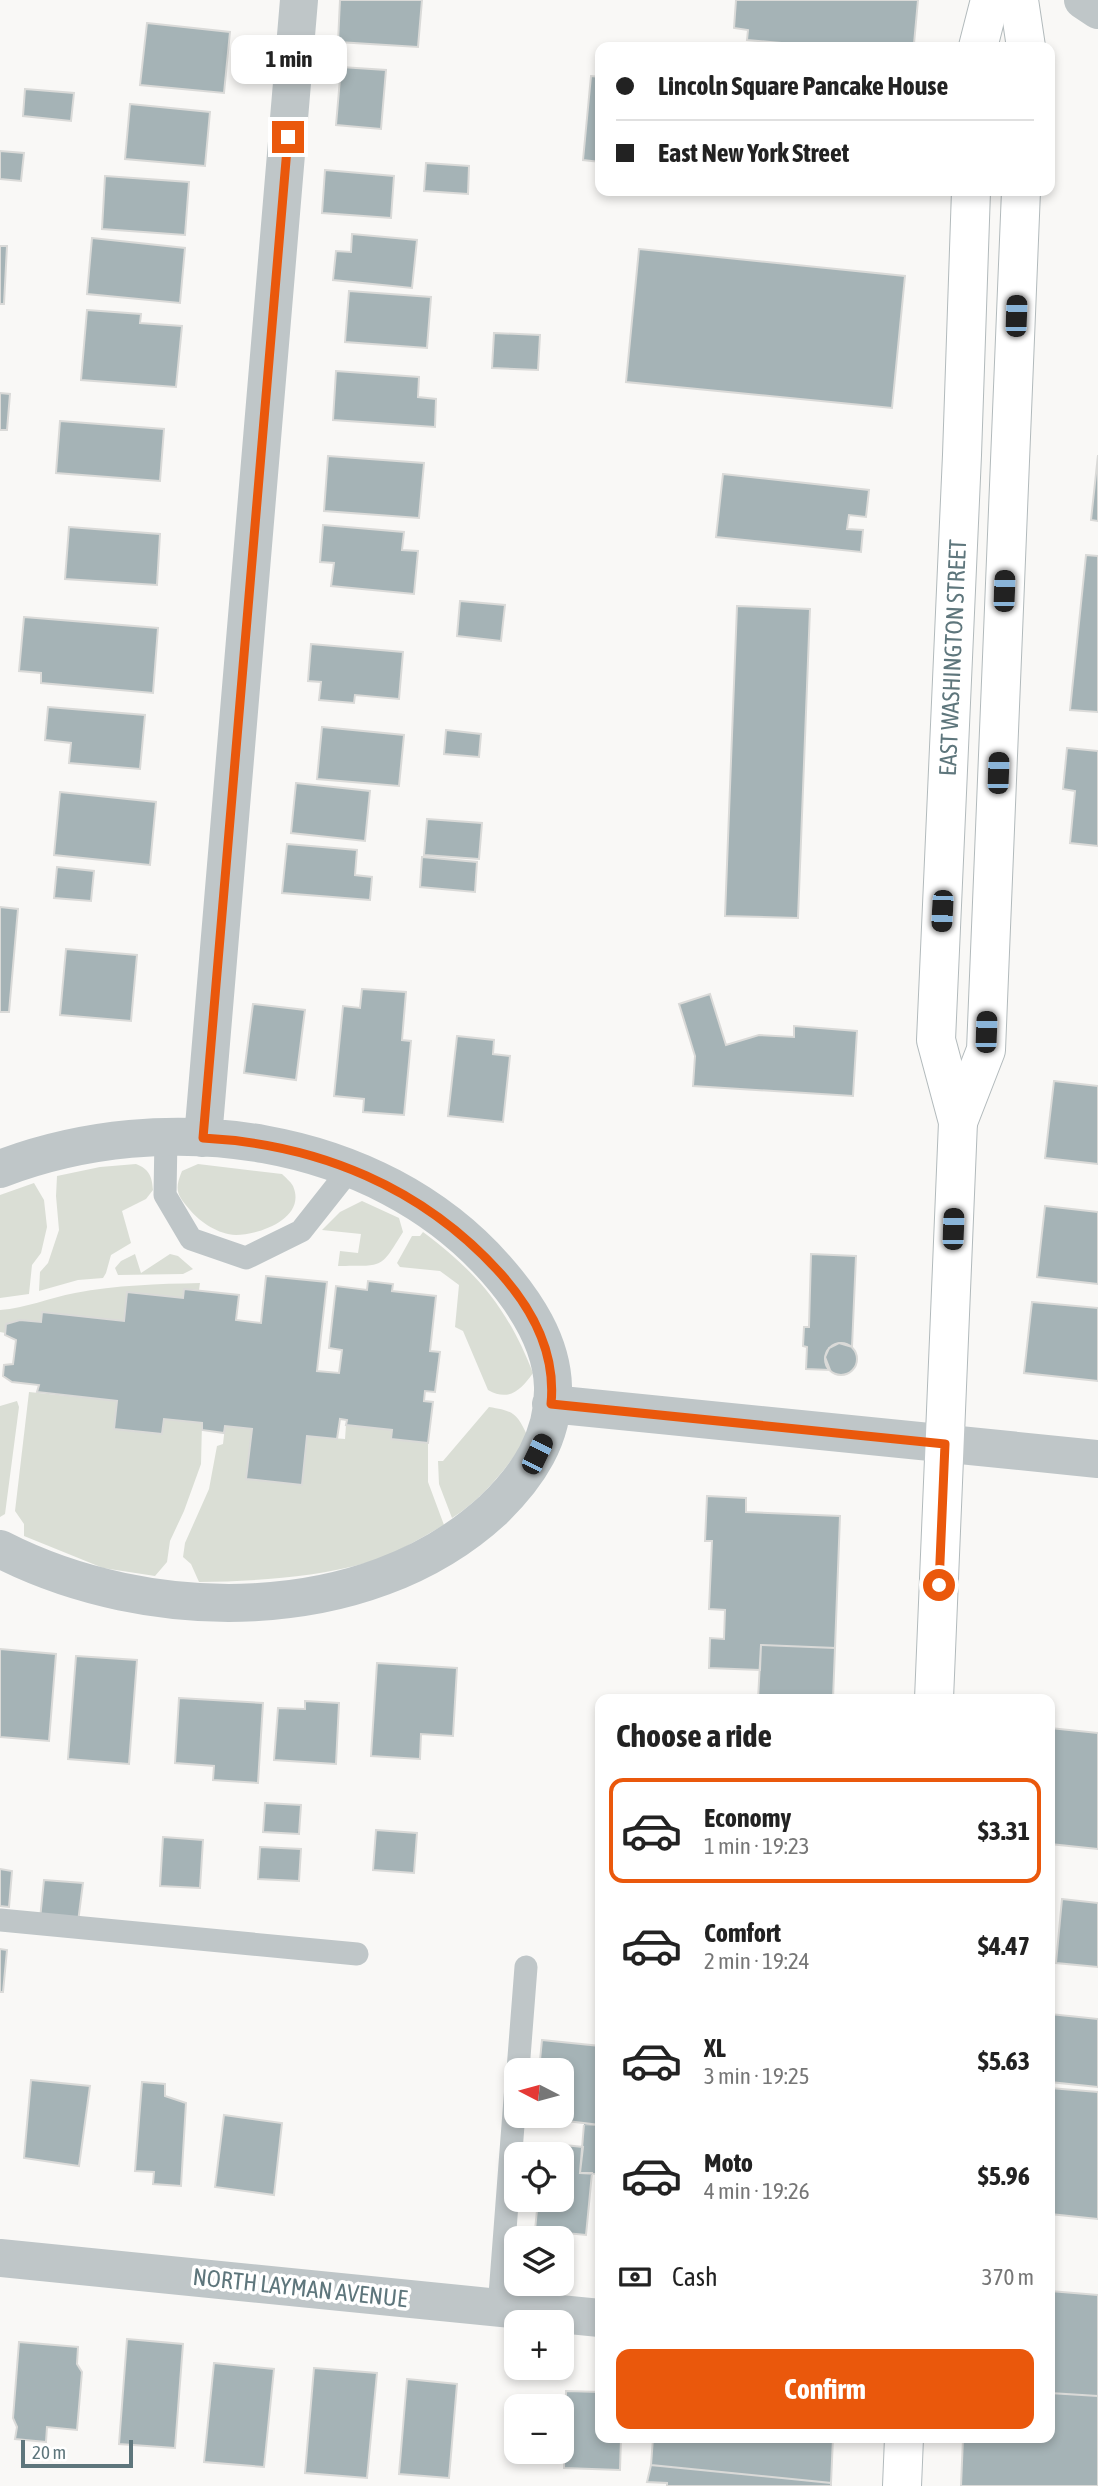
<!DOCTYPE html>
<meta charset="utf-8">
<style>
:root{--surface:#fff;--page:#f2f2f2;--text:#222;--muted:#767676;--line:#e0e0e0;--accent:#ea580c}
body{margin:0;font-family:"Asap Condensed",sans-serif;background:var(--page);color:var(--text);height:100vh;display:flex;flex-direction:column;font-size:26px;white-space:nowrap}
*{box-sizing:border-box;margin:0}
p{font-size:23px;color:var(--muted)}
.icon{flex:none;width:38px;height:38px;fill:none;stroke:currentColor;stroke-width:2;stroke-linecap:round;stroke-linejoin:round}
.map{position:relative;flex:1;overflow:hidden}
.side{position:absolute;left:595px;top:1694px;width:460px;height:749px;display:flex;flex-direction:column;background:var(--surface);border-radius:14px;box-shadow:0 4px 10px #0003}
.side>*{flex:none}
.hud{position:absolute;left:595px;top:42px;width:460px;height:154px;border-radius:14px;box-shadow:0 4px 10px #0003;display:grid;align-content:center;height:154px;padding:0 21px;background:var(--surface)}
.needle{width:46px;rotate:276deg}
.controls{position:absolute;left:504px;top:2058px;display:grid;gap:14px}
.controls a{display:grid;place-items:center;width:70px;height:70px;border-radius:14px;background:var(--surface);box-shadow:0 4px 10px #0003;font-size:35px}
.scale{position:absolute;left:21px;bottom:18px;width:112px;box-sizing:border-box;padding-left:7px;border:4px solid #5e767c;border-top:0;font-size:19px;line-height:24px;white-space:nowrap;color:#5e767c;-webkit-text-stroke:5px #fff;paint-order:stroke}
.end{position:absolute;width:32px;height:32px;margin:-16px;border:9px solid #ea580c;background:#fff;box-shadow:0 0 0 4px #fff}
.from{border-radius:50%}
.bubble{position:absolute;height:49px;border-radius:14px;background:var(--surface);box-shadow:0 4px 10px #0003;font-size:23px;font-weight:700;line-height:49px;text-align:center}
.car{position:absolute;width:21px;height:42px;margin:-21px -10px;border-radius:9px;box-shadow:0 0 5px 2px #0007;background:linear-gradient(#222 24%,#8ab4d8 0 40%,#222 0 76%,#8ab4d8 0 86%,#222 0)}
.hud b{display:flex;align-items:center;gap:24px;height:66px;font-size:26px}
.hud b+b{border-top:2px solid var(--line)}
.hud i{width:18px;height:18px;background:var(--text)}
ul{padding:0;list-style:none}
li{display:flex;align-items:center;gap:21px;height:105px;margin:0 14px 10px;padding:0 7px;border:4px solid transparent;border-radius:14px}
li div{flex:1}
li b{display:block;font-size:26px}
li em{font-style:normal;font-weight:700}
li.on{border-color:var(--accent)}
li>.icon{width:63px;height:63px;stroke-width:1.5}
h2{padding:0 21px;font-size:32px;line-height:84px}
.pay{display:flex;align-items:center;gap:18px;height:77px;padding:0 21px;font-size:26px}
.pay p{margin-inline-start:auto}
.primary-button{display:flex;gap:14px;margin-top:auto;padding:14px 21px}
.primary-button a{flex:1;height:80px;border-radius:14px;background:var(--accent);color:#fff;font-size:28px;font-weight:700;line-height:80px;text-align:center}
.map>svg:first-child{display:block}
.green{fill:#daded5}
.building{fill:#a5b3b6;stroke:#dadad8;stroke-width:2}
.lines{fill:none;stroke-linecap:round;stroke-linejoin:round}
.primary-casing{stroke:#b2babc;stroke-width:40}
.service{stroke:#bfc6c8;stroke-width:23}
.minor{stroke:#bfc6c8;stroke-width:38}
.primary{stroke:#fff;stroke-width:38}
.route{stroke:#ea580c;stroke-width:9}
.labels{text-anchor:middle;stroke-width:7;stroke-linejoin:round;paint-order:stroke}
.street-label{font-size:24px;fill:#5e767c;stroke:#fff}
</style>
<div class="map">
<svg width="1098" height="2486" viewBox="0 0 1098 2486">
<rect width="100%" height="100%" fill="#f9f8f6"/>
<path class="green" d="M 136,1164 C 149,1169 152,1176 153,1190 L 146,1199 L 122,1211 L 131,1243 L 111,1255 L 106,1273 L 103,1278 L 78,1280 L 39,1291 L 40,1272 L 48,1263 L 59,1230 L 56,1196 L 57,1176 L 100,1167 Z
M 198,1164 L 282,1174 C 285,1177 291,1182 293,1186 C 307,1218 259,1235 236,1235 C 218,1234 201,1223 190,1210 C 177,1195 174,1190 182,1171 Z
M 34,1183 L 44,1200 L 47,1227 L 41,1253 L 32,1265 L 29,1294 L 0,1298 L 0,1195 Z
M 362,1201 L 399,1218 L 403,1232 C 379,1271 383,1265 338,1266 L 340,1251 L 358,1253 L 361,1234 L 322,1230 L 340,1212 Z
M 423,1232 C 478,1273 508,1309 533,1373 C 521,1390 509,1402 488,1390 L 463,1331 L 455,1327 L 459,1285 L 440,1271 L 400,1267 L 397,1263 L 412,1236 L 420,1236 Z
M 135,1254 L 141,1273 L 170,1254 L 178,1256 L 193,1269 L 183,1274 L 118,1275 L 115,1268 L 121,1261 Z
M 200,1283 L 199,1290 L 184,1289 L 183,1298 L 127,1292 L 124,1321 L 42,1312 L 41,1322 L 20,1320 L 7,1324 L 5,1333 L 0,1332 L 0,1310 C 26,1308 49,1298 75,1293 C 116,1285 158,1284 200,1283 Z
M 29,1392 L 117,1401 L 115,1429 L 162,1434 L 164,1419 L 202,1423 L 201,1464 L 184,1511 L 170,1541 L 167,1562 L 155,1576 L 103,1568 L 24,1536 L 24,1524 L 15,1511 Z
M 17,1401 L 19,1407 L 5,1514 L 0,1517 L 0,1406 Z
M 489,1407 C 515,1411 517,1414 528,1437 C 505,1469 486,1496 452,1518 L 439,1484 L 438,1461 L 443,1461 Z
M 346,1425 L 392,1430 L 391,1439 L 428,1443 L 428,1482 L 444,1525 C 419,1539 394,1555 366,1563 C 312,1578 254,1581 199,1582 L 191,1564 L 183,1557 L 185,1543 L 209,1489 L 217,1446 L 223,1444 L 225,1426 L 252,1429 L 246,1479 L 301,1485 L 307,1436 L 345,1439 Z"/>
<path class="building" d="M 340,0 L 422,0 L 418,47 L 338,42 Z
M 736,0 L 918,0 L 914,44 L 895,43 L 895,47 L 826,47 L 747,40 L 748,30 L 734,28 Z
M 147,23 L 230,32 L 224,93 L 140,85 Z
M 341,67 L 386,70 L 381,129 L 336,125 Z
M 591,76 L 600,77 L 600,162 L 583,160 Z
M 25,89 L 74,93 L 71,121 L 23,116 Z
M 130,104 L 210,112 L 205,166 L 125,159 Z
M 0,151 L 24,153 L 21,181 L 0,179 Z
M 426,163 L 469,166 L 468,194 L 424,191 Z
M 325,170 L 394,176 L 391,218 L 322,213 Z
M 105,176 L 189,182 L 185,235 L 102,229 Z
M 352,234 L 417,240 L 412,288 L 333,280 L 336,251 L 351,252 Z
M 92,238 L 185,248 L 180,303 L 87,294 Z
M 0,246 L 7,246 L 4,304 L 0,304 Z
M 639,249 L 905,276 L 892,408 L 626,382 Z
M 349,291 L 431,297 L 427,348 L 345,342 Z
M 87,310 L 141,314 L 140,323 L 182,326 L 176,387 L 81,380 Z
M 494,333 L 540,335 L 538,370 L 492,368 Z
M 336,371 L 419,377 L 418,397 L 436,399 L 435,427 L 333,420 Z
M 0,393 L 10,394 L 7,430 L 0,430 Z
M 60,421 L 164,429 L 160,481 L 56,473 Z
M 1098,455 L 1098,521 L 1091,520 Z
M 328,456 L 424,463 L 419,518 L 324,511 Z
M 723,474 L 869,490 L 866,517 L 849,515 L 847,529 L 863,530 L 861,552 L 716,537 Z
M 323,525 L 404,532 L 402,550 L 418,551 L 414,594 L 331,586 L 334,563 L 320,562 Z
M 69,527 L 160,534 L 157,585 L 65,579 Z
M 1086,555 L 1098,556 L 1098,712 L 1070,710 Z
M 460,601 L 505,605 L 501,641 L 457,636 Z
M 737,606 L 810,609 L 798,918 L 725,916 Z
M 24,617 L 158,628 L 153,693 L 41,683 L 41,673 L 19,671 Z
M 311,644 L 403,652 L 399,699 L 355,695 L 354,703 L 319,700 L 321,682 L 308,681 Z
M 48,707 L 145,715 L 140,769 L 69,763 L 71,743 L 45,740 Z
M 322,727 L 404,735 L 399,786 L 317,779 Z
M 446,730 L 481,734 L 479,757 L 444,754 Z
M 1067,748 L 1098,751 L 1098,846 L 1070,843 L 1075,791 L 1063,789 Z
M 296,783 L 370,791 L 365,841 L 291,833 Z
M 60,792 L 156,802 L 150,865 L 54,855 Z
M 427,819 L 482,823 L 479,859 L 424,855 Z
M 287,844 L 357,850 L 355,875 L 372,877 L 370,900 L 282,893 Z
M 422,857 L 477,862 L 475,892 L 420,887 Z
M 57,867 L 94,871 L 91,901 L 54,898 Z
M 0,907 L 18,909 L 9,1012 L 0,1012 Z
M 66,949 L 137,955 L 131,1021 L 60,1015 Z
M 362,989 L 406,992 L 402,1040 L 411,1041 L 404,1115 L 363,1112 L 364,1099 L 334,1096 L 343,1006 L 360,1008 Z
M 710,994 L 726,1045 L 759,1035 L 794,1037 L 794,1026 L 857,1031 L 853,1096 L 693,1086 L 695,1056 L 679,1004 Z
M 253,1004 L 305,1010 L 296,1080 L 244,1073 Z
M 457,1036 L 494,1040 L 493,1054 L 510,1056 L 503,1122 L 448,1116 Z
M 1054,1081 L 1098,1086 L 1098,1164 L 1045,1158 Z
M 1045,1206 L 1098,1212 L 1098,1284 L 1037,1277 Z
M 811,1254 L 856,1256 L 852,1347 L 839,1343 L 829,1348 L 825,1357 L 830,1370 L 806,1369 L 807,1347 L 803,1346 L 804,1327 L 809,1327 Z
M 266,1276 L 327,1282 L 317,1371 L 339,1373 L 342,1350 L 329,1348 L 336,1286 L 367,1290 L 368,1281 L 393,1284 L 392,1291 L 436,1296 L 430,1351 L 440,1352 L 435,1392 L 425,1391 L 424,1401 L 433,1402 L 428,1443 L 391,1439 L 392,1430 L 346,1425 L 347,1420 L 340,1419 L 337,1439 L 307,1436 L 302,1485 L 246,1479 L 252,1429 L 225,1426 L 224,1433 L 202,1430 L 202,1423 L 164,1419 L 162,1434 L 114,1429 L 117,1401 L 37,1392 L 39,1385 L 12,1382 L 3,1376 L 4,1365 L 13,1364 L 16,1340 L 5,1335 L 6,1324 L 20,1320 L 41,1322 L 42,1312 L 124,1321 L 127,1292 L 183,1298 L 184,1289 L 239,1295 L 236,1320 L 261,1323 Z
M 1032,1302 L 1098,1308 L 1098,1381 L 1024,1373 Z
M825 1359a16 16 0 1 1 32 0a16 16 0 1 1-32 0Z
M 707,1496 L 746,1498 L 746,1512 L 840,1516 L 835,1648 L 761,1645 L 760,1670 L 709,1668 L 710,1638 L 724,1639 L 725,1610 L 709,1609 L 712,1541 L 705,1541 Z
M 761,1645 L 835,1648 L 833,1699 L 758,1699 Z
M 0,1649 L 56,1654 L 49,1741 L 0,1737 Z
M 76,1656 L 137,1660 L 129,1764 L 68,1759 Z
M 377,1663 L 457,1668 L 453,1736 L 421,1734 L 420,1759 L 371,1756 Z
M 179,1698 L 263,1703 L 258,1783 L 213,1780 L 214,1766 L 175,1763 Z
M 305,1701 L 339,1703 L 336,1764 L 274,1760 L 278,1708 L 305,1709 Z
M 1050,1728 L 1098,1733 L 1098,1849 L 1050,1844 Z
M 265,1803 L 301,1805 L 299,1834 L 263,1832 Z
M 376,1830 L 417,1833 L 414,1873 L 373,1870 Z
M 163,1837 L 203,1840 L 200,1888 L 160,1886 Z
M 260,1847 L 301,1849 L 299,1881 L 258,1879 Z
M 0,1869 L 12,1871 L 9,1907 L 0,1906 Z
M 44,1880 L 83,1883 L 78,1922 L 40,1919 Z
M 1062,1899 L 1098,1903 L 1098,1967 L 1056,1963 Z
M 0,1949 L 7,1950 L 3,1992 L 0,1992 Z
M 1050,2014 L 1098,2019 L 1098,2087 L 1050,2082 Z
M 542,2040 L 600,2046 L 600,2125 L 534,2117 L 562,2116 L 562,2070 L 539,2070 Z
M 31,2080 L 90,2086 L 79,2166 L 24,2158 Z
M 142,2082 L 165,2084 L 165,2096 L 186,2103 L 181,2186 L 153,2184 L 154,2172 L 135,2171 Z
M 1050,2088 L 1098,2092 L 1098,2219 L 1050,2214 Z
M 224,2115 L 282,2123 L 274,2195 L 215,2187 Z
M 584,2124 L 600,2125 L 600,2174 L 580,2173 Z
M 544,2143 L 583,2147 L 580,2173 L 592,2173 L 586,2235 L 535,2230 L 538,2200 L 562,2200 L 562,2154 L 543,2154 Z
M 1050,2291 L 1098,2295 L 1098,2396 L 1050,2393 Z
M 127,2339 L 183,2344 L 175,2448 L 119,2444 Z
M 19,2342 L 78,2347 L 77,2364 L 82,2372 L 77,2430 L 47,2427 L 46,2442 L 15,2439 L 17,2427 L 13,2418 Z
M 214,2363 L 274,2369 L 264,2467 L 204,2462 Z
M 314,2368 L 377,2373 L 367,2478 L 305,2473 Z
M 407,2379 L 457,2384 L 449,2478 L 399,2474 Z
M 566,2391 L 600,2392 L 600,2438 L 621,2438 L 620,2470 L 564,2468 Z
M 1050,2393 L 1098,2396 L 1098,2486 L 961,2486 L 963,2438 L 1050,2438 Z
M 653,2438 L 833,2438 L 831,2483 L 651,2465 Z
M 651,2465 L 831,2483 L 831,2486 L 667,2486 L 667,2483 L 647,2482 Z"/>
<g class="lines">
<defs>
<g id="primary">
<path d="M 1019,0 L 1026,47"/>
<path d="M 978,47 L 990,0"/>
<path d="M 958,1122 L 986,1050 L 1021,191"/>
<path id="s1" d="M 934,1699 L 958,1122 L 936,1040 L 962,455 L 971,191"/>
<path d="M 902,2486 L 904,2438"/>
</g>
</defs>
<use href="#primary" class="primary-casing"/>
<path class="service" d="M 166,1137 L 165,1195 L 191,1239 L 246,1258 L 301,1231 L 350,1169
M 0,1920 L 357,1954
M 518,2070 L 526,1967
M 499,2308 L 516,2086"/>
<path class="minor" d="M 1083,0 L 1098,10
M 203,1138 L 299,0
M 0,1169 C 165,1106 376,1133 496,1269 C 525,1302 552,1342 553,1387 C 554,1438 528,1476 493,1510 C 365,1628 148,1625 0,1549
M 551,1404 L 1098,1459
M 0,2258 L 600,2318"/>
<use href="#primary" class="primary"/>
</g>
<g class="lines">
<path class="route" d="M 288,137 L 203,1138 C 318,1144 423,1187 501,1274 C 533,1310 556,1354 551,1404 L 945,1444 L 939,1585"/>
</g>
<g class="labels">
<g class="street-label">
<text dy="8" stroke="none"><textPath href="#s1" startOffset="1045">EAST WASHINGTON STREET</textPath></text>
<text transform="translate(300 2288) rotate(6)" y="8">NORTH LAYMAN AVENUE</text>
</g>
</g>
</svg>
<div class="controls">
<a><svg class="needle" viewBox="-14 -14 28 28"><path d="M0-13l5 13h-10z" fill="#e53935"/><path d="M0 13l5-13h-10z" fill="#767676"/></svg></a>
<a><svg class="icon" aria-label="locate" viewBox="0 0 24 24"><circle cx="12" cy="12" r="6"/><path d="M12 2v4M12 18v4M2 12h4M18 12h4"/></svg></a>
<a><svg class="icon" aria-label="layers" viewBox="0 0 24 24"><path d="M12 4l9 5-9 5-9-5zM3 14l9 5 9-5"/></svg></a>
<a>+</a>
<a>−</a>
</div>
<div class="scale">20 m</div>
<i class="end from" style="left:939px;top:1585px"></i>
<i class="end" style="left:288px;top:137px"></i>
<div class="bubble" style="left:231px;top:35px;width:116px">1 min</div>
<i class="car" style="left:1016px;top:316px;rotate:2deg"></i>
<i class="car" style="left:1004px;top:591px;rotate:2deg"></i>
<i class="car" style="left:998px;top:773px;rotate:2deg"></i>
<i class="car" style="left:942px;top:911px;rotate:183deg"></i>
<i class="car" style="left:986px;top:1032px;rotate:2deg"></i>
<i class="car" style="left:953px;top:1229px;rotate:2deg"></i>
<i class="car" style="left:537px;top:1454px;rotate:26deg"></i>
<div class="hud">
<b><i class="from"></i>Lincoln Square Pancake House</b>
<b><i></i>East New York Street</b>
</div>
<section class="side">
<h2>Choose a ride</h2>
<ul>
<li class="on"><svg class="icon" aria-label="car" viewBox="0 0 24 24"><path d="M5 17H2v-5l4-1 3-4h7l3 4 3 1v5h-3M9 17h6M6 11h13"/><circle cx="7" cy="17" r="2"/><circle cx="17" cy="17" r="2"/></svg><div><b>Economy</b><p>1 min · 19:23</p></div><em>$3.31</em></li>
<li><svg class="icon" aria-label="car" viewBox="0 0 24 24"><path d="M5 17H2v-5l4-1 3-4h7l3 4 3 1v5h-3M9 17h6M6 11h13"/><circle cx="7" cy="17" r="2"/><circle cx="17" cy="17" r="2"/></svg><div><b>Comfort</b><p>2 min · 19:24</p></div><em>$4.47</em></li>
<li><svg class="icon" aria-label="car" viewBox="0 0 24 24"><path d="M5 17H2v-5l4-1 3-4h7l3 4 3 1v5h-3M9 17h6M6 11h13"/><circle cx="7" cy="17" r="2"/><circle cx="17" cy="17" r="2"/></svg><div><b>XL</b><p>3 min · 19:25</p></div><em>$5.63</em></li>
<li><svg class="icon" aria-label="car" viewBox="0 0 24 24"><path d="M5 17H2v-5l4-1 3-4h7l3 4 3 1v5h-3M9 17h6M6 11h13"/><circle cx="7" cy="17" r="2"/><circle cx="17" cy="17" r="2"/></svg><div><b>Moto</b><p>4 min · 19:26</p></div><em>$5.96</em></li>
</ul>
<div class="pay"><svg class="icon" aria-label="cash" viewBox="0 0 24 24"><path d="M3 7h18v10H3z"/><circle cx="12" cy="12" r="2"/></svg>Cash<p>370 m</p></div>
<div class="primary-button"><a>Confirm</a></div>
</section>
</div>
